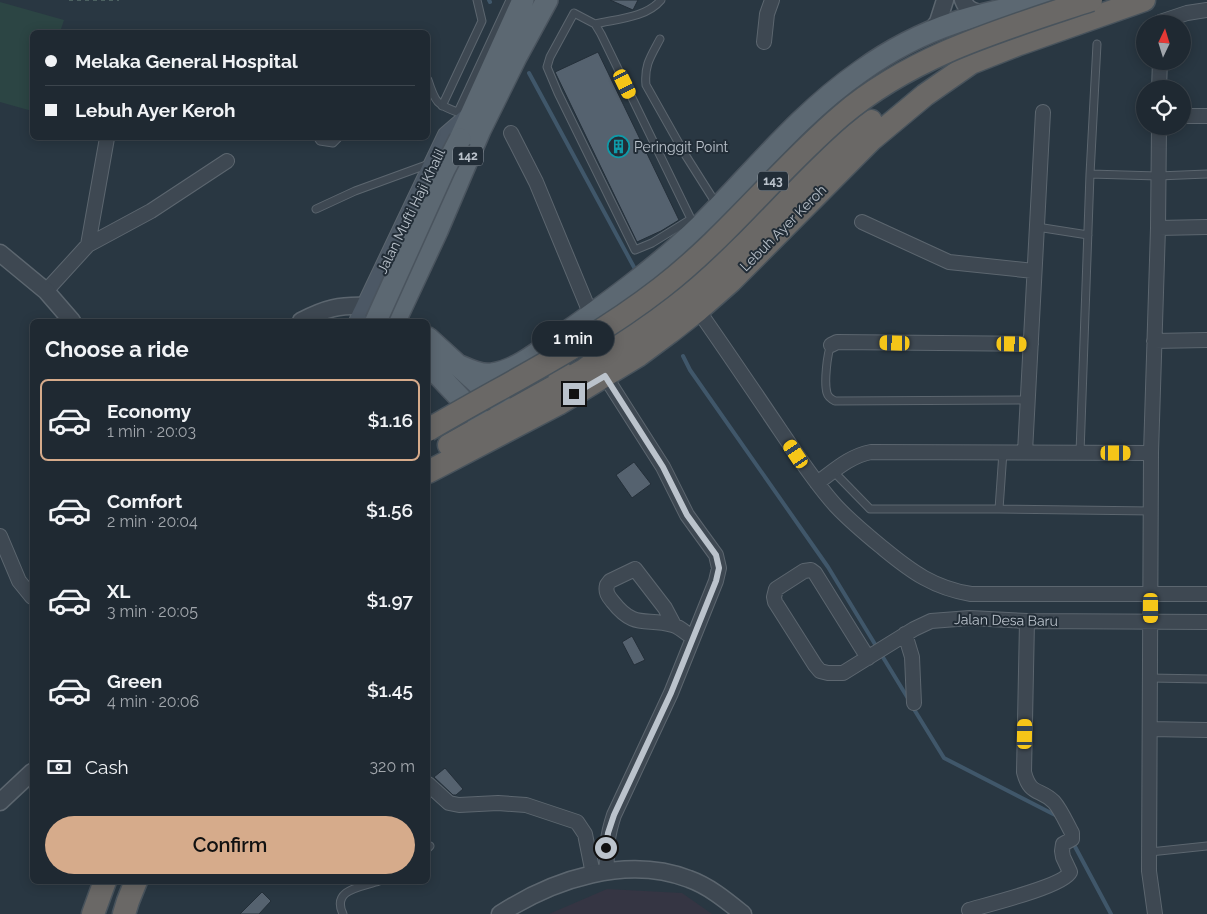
<!DOCTYPE html>
<meta charset="utf-8">
<style>
:root{--surface:#1f2932;--page:#2c353e;--text:#f1f3f6;--muted:#a1a6ac;--line:#3c454d;--accent:#d6ab8b}
body{margin:0;font-family:Raleway,sans-serif;background:var(--page);color:var(--text);height:100vh;display:flex;flex-direction:column;font-size:19px;white-space:nowrap}
*{box-sizing:border-box;margin:0}
p{font-size:16px;color:var(--muted)}
.icon{flex:none;width:28px;height:28px;fill:none;stroke:currentColor;stroke-width:2;stroke-linecap:round;stroke-linejoin:round}
.map{position:relative;flex:1;overflow:hidden}
.sheet{position:absolute;left:30px;top:319px;width:400px;height:565px;display:flex;flex-direction:column;background:var(--surface);border-radius:8px;box-shadow:0 2px 12px #0003,0 0 0 1px var(--line)}
.sheet>*{flex:none}
.top-card{position:absolute;left:30px;top:30px;width:400px;height:110px;border-radius:8px;box-shadow:0 2px 12px #0003,0 0 0 1px var(--line);display:grid;align-content:center;height:110px;padding:0 15px;background:var(--surface)}
.needle{width:32px;rotate:4deg}
.controls{position:absolute;left:1136px;top:15px;display:grid;gap:10px}
.controls a{display:grid;place-items:center;width:55px;height:55px;border-radius:50%;background:var(--surface);box-shadow:0 2px 12px #0003,0 0 0 1px var(--line);font-size:25px}
.end{position:absolute;width:22px;height:22px;margin:-11px;border:6px solid #bbc3cc;background:#111;box-shadow:0 0 0 2px #111}
.from{border-radius:50%}
.bubble{position:absolute;height:35px;border-radius:18px;background:var(--surface);box-shadow:0 2px 12px #0003,0 0 0 1px var(--line);font-size:16px;font-weight:600;line-height:35px;text-align:center}
.car{position:absolute;width:15px;height:30px;margin:-15px -8px;border-radius:6px;box-shadow:0 0 4px 1px #0007;background:linear-gradient(#f5c518 24%,#345 0 40%,#f5c518 0 76%,#345 0 86%,#f5c518 0)}
.top-card b{display:flex;align-items:center;gap:18px;height:48px;font-size:19px}
.top-card b+b{border-top:1px solid var(--line)}
.top-card i{width:12px;height:12px;background:var(--text)}
ul{padding:0;list-style:none}
li{display:flex;align-items:center;gap:15px;height:82px;margin:0 10px 8px;padding:0 5px;border:2px solid transparent;border-radius:8px}
li div{flex:1}
li b{display:block;font-size:19px}
li em{font-style:normal;font-weight:600}
li.current{border-color:var(--accent)}
li>.icon{width:45px;height:45px;stroke-width:1.5}
h2{padding:0 15px;font-size:22px;line-height:60px}
.pay{display:flex;align-items:center;gap:12px;height:55px;padding:0 15px;font-size:19px}
.pay p{margin-inline-start:auto}
.button{display:flex;gap:10px;margin-top:auto;padding:10px 15px}
.button a{flex:1;height:58px;border-radius:30px;background:var(--accent);color:#111;font-size:20px;font-weight:600;line-height:58px;text-align:center}
.map>svg:first-child{display:block}
.medical{fill:#353543}
.green{fill:#2c4544}
.lines{fill:none;stroke-linecap:round;stroke-linejoin:round}
.stream{stroke:#40576a;stroke-width:4}
.building{fill:#55626f;stroke:#242f39}
.service-casing{stroke:#5c666f;stroke-width:9}
.minor-casing{stroke:#5c666f;stroke-width:16}
.tertiary-casing{stroke:#5c666f;stroke-width:19}
.secondary-casing{stroke:#5c666f;stroke-width:21}
.primary-casing{stroke:#4a545e;stroke-width:24}
.trunk-casing{stroke:#48535c;stroke-width:25}
.path{stroke:#4c6161;stroke-width:2;stroke-dasharray:4 4;stroke-linecap:butt}
.service{stroke:#3e4852;stroke-width:7}
.minor{stroke:#3e4852;stroke-width:14}
.tertiary{stroke:#3e4852;stroke-width:16}
.secondary{stroke:#4c5865;stroke-width:19}
.primary{stroke:#5c6872;stroke-width:21}
.trunk{stroke:#6a6866;stroke-width:22}
.primary-bridge-casing{stroke:#4a545e;stroke-width:24;stroke-linecap:butt}
.trunk-bridge-casing{stroke:#48535c;stroke-width:25;stroke-linecap:butt}
.primary-bridge{stroke:#5c6872;stroke-width:21}
.trunk-bridge{stroke:#6a6866;stroke-width:22}
.route{stroke:#bbc3cc;stroke-width:6}
.labels{text-anchor:middle;stroke-width:4;stroke-linejoin:round;paint-order:stroke}
.shield{fill:#222d37;stroke:#8d969f;stroke-width:1}
.shield-label{font-size:12px;font-weight:bold;fill:#bbc3cc}
.poi-label{font-size:14px;fill:#bbc3cc;stroke:#222d37;text-anchor:start}
.street-label{font-size:14px;fill:#bbc3cc;stroke:#222d37}
</style>
<div class="map">
<svg width="1207" height="914" viewBox="0 0 1207 914">
<rect width="100%" height="100%" fill="#293742"/>
<path class="medical" d="M 607,889 L 682,893 L 712,914 L 549,914 Z"/>
<path class="green" d="M 0,2 L 64,20 L 60,32 L 32,32 L 32,111 L 0,102 Z"/>
<g class="lines">
<path class="stream" d="M 489,0 L 490,2
M 529,73 L 635,269
M 683,356 L 690,370 L 828,567 L 909,700
M 912,706 L 944,758 L 1057,816
M 1072,841 L 1111,914"/>
</g>
<path class="building" d="M 610,0 L 638,0 L 633,10 Z
M 598,52 L 679,220 L 661,231 L 637,242 L 555,72 Z
M 634,462 L 651,484 L 632,498 L 616,475 Z
M 632,636 L 645,660 L 634,665 L 622,642 Z
M 445,768 L 463,789 L 456,795 L 453,795 L 434,777 Z
M 262,892 L 271,901 L 259,914 L 240,914 Z"/>
<g class="lines">
<defs>
<path id="service" d="M 595,24 C 616,19 646,18 661,0
M 660,39 C 651,56 644,65 646,85 L 686,156 L 717,205
M 1097,44 L 1090,174 L 1158,176 L 1207,174
M 428,80 C 436,105 437,104 462,114
M 442,106 L 482,21 L 477,0
M 458,112 L 510,0
M 318,138 L 320,141 L 333,143 L 338,138
M 316,209 L 355,191 L 429,164
M 691,219 L 652,243 L 635,250 L 558,93 L 547,67 L 550,57 L 574,13 L 595,24 L 601,34 L 691,219 L 697,226
M 1037,227 L 1088,235
M 831,345 C 827,354 824,383 827,393 C 828,397 831,399 835,401 L 1028,400
M 1080,453 L 1090,174
M 833,471 L 870,509 L 999,509 L 1152,511
M 999,509 L 1003,452
M 1150,678 L 1207,679
M 428,848 L 430,846
M 1150,852 L 1207,846
M 343,914 C 331,889 362,887 379,881"/>
<path id="minor" d="M 1160,24 L 1160,22 L 1187,13 L 1207,10
M 764,42 L 767,14 L 772,0
M 1159,89 L 1160,61
M 1182,116 L 1207,116
M 511,133 L 536,182 L 591,315
M 862,222 L 949,262 L 1034,271
M 1158,228 L 1207,227
M 88,245 L 107,138
M 46,291 L 88,245 L 151,211 L 227,161
M 698,310 C 726,350 753,390 780,430 C 797,455 815,483 836,506 C 851,522 867,535 884,549 C 912,572 934,588 971,594 L 1207,594
M 1154,341 L 1207,340
M 831,345 L 837,342 L 1031,344
M 605,376 L 663,467 L 687,515 L 716,555 L 719,568 L 716,581 L 671,693 L 614,815 C 607,836 606,850 607,872
M 1025,452 L 1043,112
M 817,483 C 835,470 850,456 871,452 L 1151,453
M 0,536 L 19,581 L 32,597
M 674,625 L 665,608 L 635,569 L 610,581 L 607,585 C 605,593 609,597 613,602 C 635,630 646,617 673,625 C 680,627 687,634 693,638
M 905,634 L 912,657 L 914,703
M 868,658 L 815,573 L 811,570 L 804,571 L 776,589 L 774,597 L 775,602 L 815,665 L 820,671 L 828,673 L 843,673 L 914,629 L 931,621 L 970,618 L 1027,621 L 1207,622
M 1150,729 L 1207,730
M 428,784 L 449,803 L 459,805 L 498,803 L 526,805 L 577,822 L 585,834 L 593,874
M 969,910 C 986,905 1064,886 1070,872 L 1063,857 L 1062,851 L 1063,844 L 1072,839 L 1072,833 C 1067,824 1061,810 1054,802 C 1040,788 1030,796 1024,772 L 1027,621
M 1155,914 L 1149,871 L 1151,453 L 1158,228 L 1159,126"/>
<path id="tertiary" d="M 963,0 C 967,11 976,13 987,13
M 929,33 L 938,22 L 945,0
M 0,253 L 46,291 L 72,321
M 301,321 C 326,308 339,305 367,306
M 0,802 L 32,772
M 500,914 C 554,879 627,855 689,879 C 709,886 727,901 743,914"/>
<path id="secondary" d="M 359,321 L 447,136 L 469,117"/>
<path id="primary" d="M 460,139 L 523,0
M 395,321 L 437,231 L 480,130 L 516,57 L 547,0
M 428,338 L 508,411
M 428,364 L 479,418
M 460,366 C 469,370 481,376 492,374 C 519,370 542,349 564,334 C 611,301 659,266 700,226 C 753,173 799,114 861,71 C 889,51 921,34 954,23 C 985,12 1018,7 1050,0"/>
<path id="trunk" d="M 561,372 C 543,361 550,348 561,336
M 449,445 L 584,370 L 663,312 L 704,280 L 747,242 L 836,150 L 871,121
M 428,472 L 558,404 L 639,355 L 670,332 L 698,310 L 731,281 L 871,140 L 925,95 L 971,63 L 1019,44 L 1144,0
M 93,914 L 105,881
M 124,914 L 128,901 L 136,881"/>
</defs>
<use href="#service" class="service-casing"/>
<use href="#minor" class="minor-casing"/>
<use href="#tertiary" class="tertiary-casing"/>
<use href="#secondary" class="secondary-casing"/>
<use href="#primary" class="primary-casing"/>
<use href="#trunk" class="trunk-casing"/>
<path class="path" d="M 69,0 L 119,0"/>
<use href="#service" class="service"/>
<use href="#minor" class="minor"/>
<use href="#tertiary" class="tertiary"/>
<use href="#secondary" class="secondary"/>
<use href="#primary" class="primary"/>
<use href="#trunk" class="trunk"/>
<defs>
<path id="primary-bridge" d="M 376,321 L 444,170 L 460,139"/>
<path id="trunk-bridge" d="M 428,430 C 506,384 589,344 661,288 C 727,237 778,170 841,116 C 912,55 1004,29 1091,0"/>
</defs>
<use href="#primary-bridge" class="primary-bridge-casing"/>
<use href="#trunk-bridge" class="trunk-bridge-casing"/>
<use href="#primary-bridge" class="primary-bridge"/>
<use href="#trunk-bridge" class="trunk-bridge"/>
</g>
<g class="lines">
<path class="route" d="M 574,394 L 605,376 L 663,467 L 687,515 L 716,555 L 719,568 L 716,581 L 671,693 L 614,815 L 608,833 L 606,848"/>
</g>
<defs>
<symbol id="building-ring" viewBox="-11 -11 22 22"><circle r="9.5" fill="#222d37" stroke="#0f9aa8" stroke-width="1.5"/><path d="M-4-6H4V6H1V3H-1V6H-4ZM-2.5-4.3h1.7v1.8h-1.7ZM.8-4.3h1.7v1.8H.8ZM-2.5-1h1.7V.8h-1.7ZM.8-1h1.7V.8H.8Z" fill="#0f9aa8"/></symbol>
</defs>
<g fill-rule="evenodd">
<use href="#building-ring" x="606" y="134" width="25" height="25"/>
</g>
<g class="labels">
<g class="shield">
<rect x="453" y="146.5" width="30" height="19" rx="4"/>
<rect x="758" y="171.5" width="30" height="19" rx="4"/>
</g>
<g class="shield-label">
<text x="468" y="160">142</text>
<text x="773" y="185">143</text>
</g>
<g class="poi-label">
<text x="634" y="152">Peringgit Point</text>
</g>
<g class="street-label">
<text transform="translate(411 211) rotate(-64)" y="5">Jalan Mufti Haji Khalil</text>
<text transform="translate(783 228) rotate(-45)" y="5">Lebuh Ayer Keroh</text>
<text transform="translate(1006 620) rotate(1)" y="5">Jalan Desa Baru</text>
</g>
</g>
</svg>
<div class="controls">
<a><svg class="needle" viewBox="-14 -14 28 28"><path d="M0-13l5 13h-10z" fill="#e53935"/><path d="M0 13l5-13h-10z" fill="#a1a6ac"/></svg></a>
<a><svg class="icon" aria-label="locate" viewBox="0 0 24 24"><circle cx="12" cy="12" r="6"/><path d="M12 2v4M12 18v4M2 12h4M18 12h4"/></svg></a>
</div>
<i class="end from" style="left:606px;top:848px"></i>
<i class="end" style="left:574px;top:394px"></i>
<div class="bubble" style="left:532px;top:321px;width:82px">1 min</div>
<i class="car" style="left:625px;top:84px;rotate:154deg"></i>
<i class="car" style="left:895px;top:343px;rotate:271deg"></i>
<i class="car" style="left:1012px;top:344px;rotate:91deg"></i>
<i class="car" style="left:1116px;top:453px;rotate:90deg"></i>
<i class="car" style="left:796px;top:454px;rotate:326deg"></i>
<i class="car" style="left:1151px;top:608px;rotate:180deg"></i>
<i class="car" style="left:1025px;top:734px;rotate:1deg"></i>
<div class="top-card">
<b><i class="from"></i>Melaka General Hospital</b>
<b><i></i>Lebuh Ayer Keroh</b>
</div>
<section class="sheet">
<h2>Choose a ride</h2>
<ul>
<li class="current"><svg class="icon" aria-label="car" viewBox="0 0 24 24"><path d="M5 17H2v-5l4-1 3-4h7l3 4 3 1v5h-3M9 17h6M6 11h13"/><circle cx="7" cy="17" r="2"/><circle cx="17" cy="17" r="2"/></svg><div><b>Economy</b><p>1 min · 20:03</p></div><em>$1.16</em></li>
<li><svg class="icon" aria-label="car" viewBox="0 0 24 24"><path d="M5 17H2v-5l4-1 3-4h7l3 4 3 1v5h-3M9 17h6M6 11h13"/><circle cx="7" cy="17" r="2"/><circle cx="17" cy="17" r="2"/></svg><div><b>Comfort</b><p>2 min · 20:04</p></div><em>$1.56</em></li>
<li><svg class="icon" aria-label="car" viewBox="0 0 24 24"><path d="M5 17H2v-5l4-1 3-4h7l3 4 3 1v5h-3M9 17h6M6 11h13"/><circle cx="7" cy="17" r="2"/><circle cx="17" cy="17" r="2"/></svg><div><b>XL</b><p>3 min · 20:05</p></div><em>$1.97</em></li>
<li><svg class="icon" aria-label="car" viewBox="0 0 24 24"><path d="M5 17H2v-5l4-1 3-4h7l3 4 3 1v5h-3M9 17h6M6 11h13"/><circle cx="7" cy="17" r="2"/><circle cx="17" cy="17" r="2"/></svg><div><b>Green</b><p>4 min · 20:06</p></div><em>$1.45</em></li>
</ul>
<div class="pay"><svg class="icon" aria-label="cash" viewBox="0 0 24 24"><path d="M3 7h18v10H3z"/><circle cx="12" cy="12" r="2"/></svg>Cash<p>320 m</p></div>
<div class="button"><a>Confirm</a></div>
</section>
</div>
